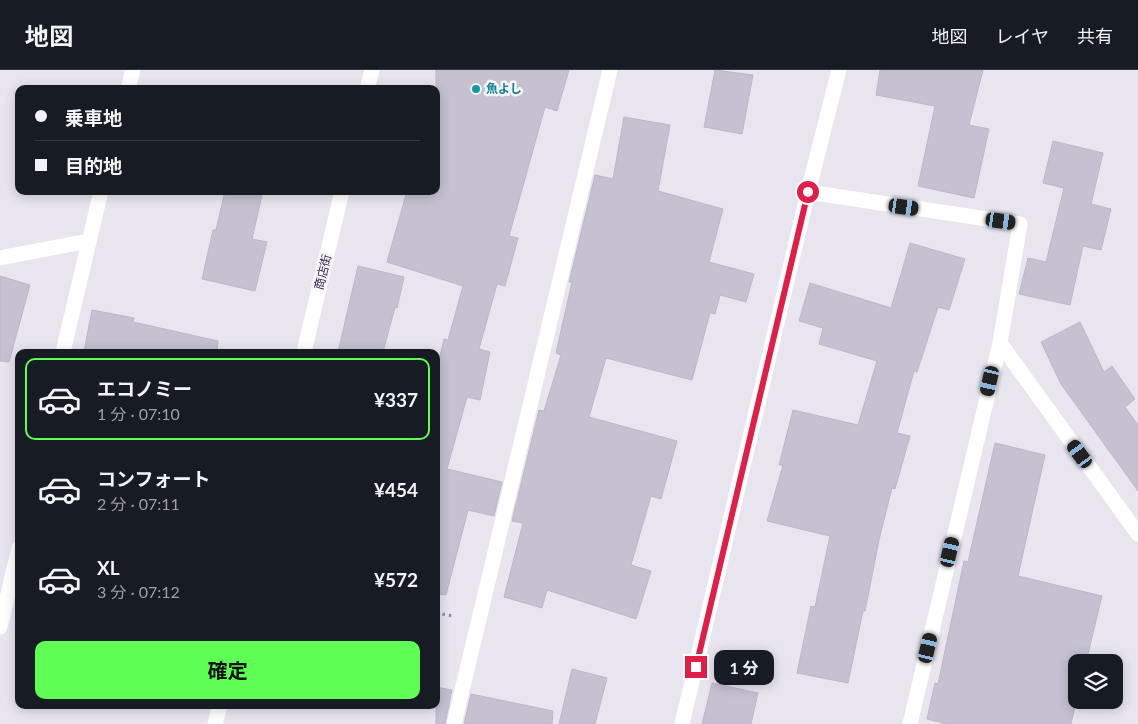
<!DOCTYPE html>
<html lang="ja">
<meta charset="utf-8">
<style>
:root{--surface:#171b24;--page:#242831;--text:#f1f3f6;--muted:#9ea1a6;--line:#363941;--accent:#5efe54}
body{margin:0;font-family:Lato,"Noto Sans JP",sans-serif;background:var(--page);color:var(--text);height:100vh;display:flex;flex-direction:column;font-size:19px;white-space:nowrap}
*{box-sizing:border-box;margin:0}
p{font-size:16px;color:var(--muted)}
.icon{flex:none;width:28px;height:28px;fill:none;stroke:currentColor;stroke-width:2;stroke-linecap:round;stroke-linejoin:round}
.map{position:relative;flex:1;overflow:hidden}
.side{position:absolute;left:15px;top:279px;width:425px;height:360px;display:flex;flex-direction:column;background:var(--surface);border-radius:10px;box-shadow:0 2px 12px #0003}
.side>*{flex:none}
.top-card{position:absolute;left:15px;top:15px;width:425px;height:110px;border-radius:10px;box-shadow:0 2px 12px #0003;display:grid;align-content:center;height:110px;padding:0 20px;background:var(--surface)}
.buttons{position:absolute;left:1068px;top:584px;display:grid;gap:10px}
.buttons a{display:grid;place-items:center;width:55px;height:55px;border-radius:10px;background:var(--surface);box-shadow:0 2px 12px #0003;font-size:25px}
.end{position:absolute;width:22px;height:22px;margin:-11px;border:6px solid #e11d48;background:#fff;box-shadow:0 0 0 2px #fff}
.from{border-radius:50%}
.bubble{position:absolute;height:35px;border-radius:10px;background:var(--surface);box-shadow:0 2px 12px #0003;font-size:16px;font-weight:700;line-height:35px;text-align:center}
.car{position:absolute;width:15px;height:30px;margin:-15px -8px;border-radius:6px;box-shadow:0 0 4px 1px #0007;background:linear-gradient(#222 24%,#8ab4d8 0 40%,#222 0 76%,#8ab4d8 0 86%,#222 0)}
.top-card b{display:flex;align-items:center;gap:18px;height:48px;font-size:19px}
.top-card b+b{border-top:1px solid var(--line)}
.top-card i{width:12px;height:12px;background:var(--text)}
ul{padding:9px 0 0;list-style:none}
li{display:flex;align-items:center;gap:15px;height:82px;margin:0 10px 8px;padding:0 10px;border:2px solid transparent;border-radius:10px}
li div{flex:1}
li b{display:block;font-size:19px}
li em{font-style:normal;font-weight:700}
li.on{border-color:var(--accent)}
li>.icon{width:45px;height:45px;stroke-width:1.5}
.primary-button{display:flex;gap:10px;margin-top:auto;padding:10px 20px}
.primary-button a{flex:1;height:58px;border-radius:10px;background:var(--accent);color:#111;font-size:20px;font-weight:700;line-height:58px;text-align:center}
header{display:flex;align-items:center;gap:30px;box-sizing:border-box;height:70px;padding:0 25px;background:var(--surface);border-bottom:1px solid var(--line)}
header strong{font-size:24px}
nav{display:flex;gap:28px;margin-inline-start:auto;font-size:18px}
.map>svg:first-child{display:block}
.building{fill:#c5c1d1;stroke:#bcb6ca}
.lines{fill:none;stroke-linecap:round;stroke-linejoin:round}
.path{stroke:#9682b6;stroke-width:3;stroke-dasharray:2.5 4;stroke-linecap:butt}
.minor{stroke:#fff;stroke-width:15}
.route{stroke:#e11d48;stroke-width:6}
.culture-dot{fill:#0f9aa8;stroke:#f7f6fb;stroke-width:2}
.labels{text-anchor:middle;stroke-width:5;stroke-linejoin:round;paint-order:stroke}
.culture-label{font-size:12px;font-weight:bold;fill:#0d838f;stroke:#f7f6fb;text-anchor:start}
.street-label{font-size:12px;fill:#302243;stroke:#f7f6fb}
</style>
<header>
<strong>地図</strong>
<nav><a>地図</a><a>レイヤ</a><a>共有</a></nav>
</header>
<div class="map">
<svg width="1138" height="654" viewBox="0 0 1138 654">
<rect width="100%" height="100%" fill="#e8e5ef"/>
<path class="building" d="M 436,0 L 569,0 L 557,41 L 545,37 L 509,166 L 518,168 L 505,216 L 497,214 L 479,279 L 490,282 L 480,330 L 467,327 L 447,399 L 502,412 L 494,446 L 468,440 L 446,525 L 436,524 L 436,303 L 444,269 L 448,270 L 463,216 L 387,192 L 407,121 L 436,121 Z
M 715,0 L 753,5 L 742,64 L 704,57 Z
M 880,0 L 983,0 L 969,55 L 989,59 L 974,128 L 918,116 L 935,36 L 876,25 Z
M 624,47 L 670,55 L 658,121 L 723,139 L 709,192 L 754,204 L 746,232 L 720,225 L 715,244 L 710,243 L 692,310 L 606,288 L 589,347 L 677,371 L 661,429 L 651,426 L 631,495 L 651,501 L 636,549 L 547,520 L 542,538 L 504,527 L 523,453 L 512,451 L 539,340 L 544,341 L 561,285 L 556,283 L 572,212 L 569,212 L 590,126 L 595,105 L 613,109 Z
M 1053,71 L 1103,83 L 1091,134 L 1111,139 L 1101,180 L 1083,176 L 1070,235 L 1019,224 L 1028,188 L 1046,192 L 1064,118 L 1043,113 Z
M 225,121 L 263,121 L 252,169 L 267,172 L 255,221 L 202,209 L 213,160 L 216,160 Z
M 910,173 L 965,189 L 949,240 L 938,237 L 917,302 L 914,301 L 897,363 L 910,366 L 895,419 L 892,418 L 879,470 L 865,541 L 863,541 L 848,613 L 797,603 L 811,536 L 815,537 L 830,466 L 767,451 L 783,395 L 779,395 L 793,340 L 858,355 L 877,291 L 819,274 L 823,258 L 799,251 L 810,213 L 891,238 Z
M 358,196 L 404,207 L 397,238 L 395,237 L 383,282 L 338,282 Z
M 0,206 L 30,215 L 9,292 L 0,291 Z
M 92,240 L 134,248 L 133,252 L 218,271 L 217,282 L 84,282 Z
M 1080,252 L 1104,302 L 1112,296 L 1135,329 L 1125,337 L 1138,355 L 1138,421 L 1061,314 L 1041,272 Z
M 995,373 L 1045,385 L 1018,506 L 1102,526 L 1086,592 L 1076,592 L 1076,632 L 1071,654 L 947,654 L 927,649 L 935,613 L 938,614 L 964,491 L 968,492 Z
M 572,599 L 607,608 L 595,654 L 559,654 Z
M 712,613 L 758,623 L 751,654 L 702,654 Z
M 436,617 L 452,620 L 445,654 L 436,654 Z
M 471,624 L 553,641 L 552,654 L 464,654 Z"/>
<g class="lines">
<path class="path" d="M 436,543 L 453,546"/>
<path class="minor" d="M 839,0 L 808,122 L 1020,154 L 1000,273 L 910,654
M 128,19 L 133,0
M 367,19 L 372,0
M 0,188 L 88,171
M 1000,273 L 1138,464
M 63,282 L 101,121
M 304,282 L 342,121
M 0,557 L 19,478
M 215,654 L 220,635
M 454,654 L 610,0
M 682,654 L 808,122"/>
</g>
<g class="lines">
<path class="route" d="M 696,597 L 808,122"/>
</g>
<circle class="culture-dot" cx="476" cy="19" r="5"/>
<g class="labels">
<g class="culture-label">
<text x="486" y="23">魚よし</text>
</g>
<g class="street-label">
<text transform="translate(323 202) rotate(-76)" y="4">商店街</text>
</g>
</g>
</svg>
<div class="buttons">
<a><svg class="icon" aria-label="layers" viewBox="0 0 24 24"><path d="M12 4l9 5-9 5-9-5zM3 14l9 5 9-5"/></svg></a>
</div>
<i class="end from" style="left:808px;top:122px"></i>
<i class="end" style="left:696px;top:597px"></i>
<div class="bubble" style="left:714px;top:580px;width:60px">1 分</div>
<i class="car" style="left:904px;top:137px;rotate:98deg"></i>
<i class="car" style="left:1001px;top:151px;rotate:98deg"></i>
<i class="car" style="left:990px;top:311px;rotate:193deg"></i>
<i class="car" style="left:1080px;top:384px;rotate:324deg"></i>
<i class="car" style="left:950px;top:482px;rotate:13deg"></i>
<i class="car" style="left:928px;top:578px;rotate:13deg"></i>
<div class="top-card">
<b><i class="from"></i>乗車地</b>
<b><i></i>目的地</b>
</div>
<section class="side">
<ul>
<li class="on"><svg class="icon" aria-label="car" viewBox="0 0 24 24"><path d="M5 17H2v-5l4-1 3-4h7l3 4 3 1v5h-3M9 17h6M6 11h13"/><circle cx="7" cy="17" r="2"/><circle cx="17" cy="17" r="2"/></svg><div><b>エコノミー</b><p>1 分 · 07:10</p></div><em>¥337</em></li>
<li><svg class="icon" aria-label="car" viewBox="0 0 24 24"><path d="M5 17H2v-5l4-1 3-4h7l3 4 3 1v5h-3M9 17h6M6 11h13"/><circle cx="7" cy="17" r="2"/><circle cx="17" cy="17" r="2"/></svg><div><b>コンフォート</b><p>2 分 · 07:11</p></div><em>¥454</em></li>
<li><svg class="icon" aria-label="car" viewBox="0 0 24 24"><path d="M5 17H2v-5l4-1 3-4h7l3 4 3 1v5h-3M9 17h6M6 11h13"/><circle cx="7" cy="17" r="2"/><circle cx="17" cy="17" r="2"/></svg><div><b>XL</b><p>3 分 · 07:12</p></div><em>¥572</em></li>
</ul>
<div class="primary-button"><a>確定</a></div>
</section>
</div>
